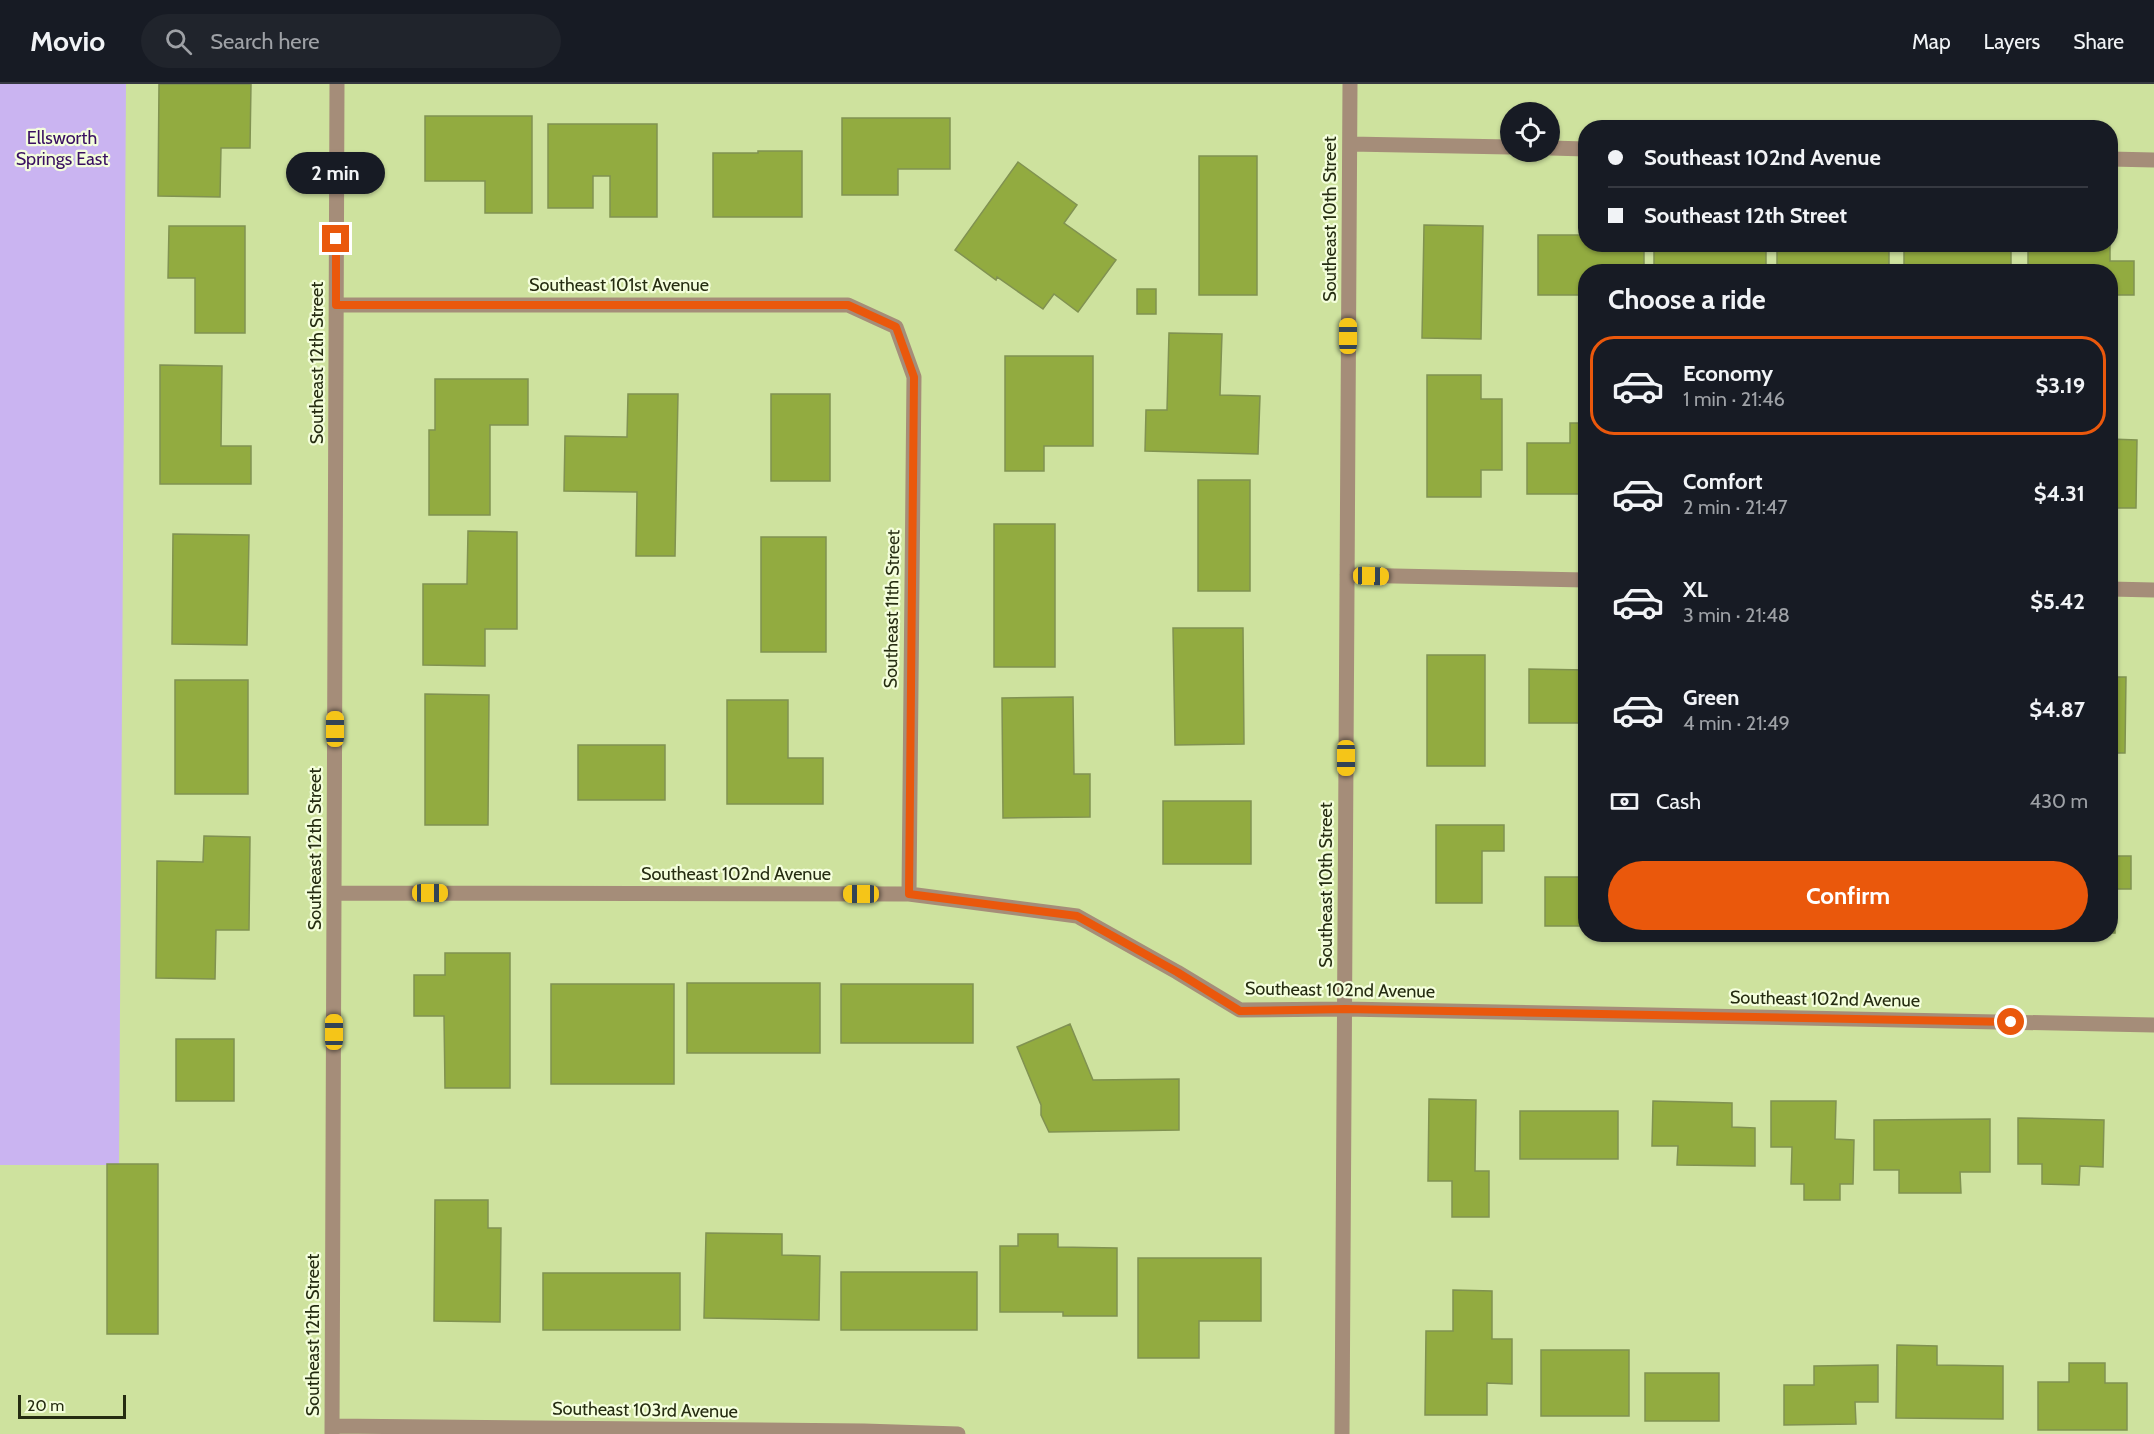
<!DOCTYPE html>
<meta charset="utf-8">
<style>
:root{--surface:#171b24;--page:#20242c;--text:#f1f3f6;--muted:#9ea1a6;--line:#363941;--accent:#ea580c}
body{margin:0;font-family:Cabin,sans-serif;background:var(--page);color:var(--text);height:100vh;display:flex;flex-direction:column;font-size:22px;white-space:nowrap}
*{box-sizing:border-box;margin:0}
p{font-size:20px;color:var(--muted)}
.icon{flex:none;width:33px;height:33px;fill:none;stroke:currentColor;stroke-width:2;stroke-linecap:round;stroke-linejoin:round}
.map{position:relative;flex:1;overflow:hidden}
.side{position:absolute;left:1578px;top:180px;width:540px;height:678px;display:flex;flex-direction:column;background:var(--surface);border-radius:24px;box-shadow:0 2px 4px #0004}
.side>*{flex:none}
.guide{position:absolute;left:1578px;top:36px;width:540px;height:132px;border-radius:24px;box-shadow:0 2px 4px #0004;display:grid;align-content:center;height:132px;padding:0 30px;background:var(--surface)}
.fabs{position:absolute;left:1500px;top:18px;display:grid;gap:12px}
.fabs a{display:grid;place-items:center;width:60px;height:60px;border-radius:50%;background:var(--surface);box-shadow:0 2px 4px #0004;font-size:30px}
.scale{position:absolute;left:18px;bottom:15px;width:108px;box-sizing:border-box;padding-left:6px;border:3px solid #252c11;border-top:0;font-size:16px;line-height:21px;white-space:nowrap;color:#252c11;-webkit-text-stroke:4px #f4fedc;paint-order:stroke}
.end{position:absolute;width:27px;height:27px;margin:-14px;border:8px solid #ea580c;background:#fff;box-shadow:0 0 0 3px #fff}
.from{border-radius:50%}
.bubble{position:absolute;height:42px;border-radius:21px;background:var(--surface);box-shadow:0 2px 4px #0004;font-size:20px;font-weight:700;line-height:42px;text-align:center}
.car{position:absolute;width:18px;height:36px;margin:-18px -9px;border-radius:8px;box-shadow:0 0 4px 2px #0007;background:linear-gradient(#f5c518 24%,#345 0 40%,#f5c518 0 76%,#345 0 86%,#f5c518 0)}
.guide b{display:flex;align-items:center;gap:21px;height:57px;font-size:22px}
.guide b+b{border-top:2px solid var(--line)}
.guide i{width:15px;height:15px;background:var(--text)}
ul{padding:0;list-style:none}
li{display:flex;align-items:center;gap:18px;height:99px;margin:0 12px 9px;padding:0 18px;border:3px solid transparent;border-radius:24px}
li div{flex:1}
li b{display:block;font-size:22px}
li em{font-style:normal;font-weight:700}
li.active{border-color:var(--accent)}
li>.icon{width:54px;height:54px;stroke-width:1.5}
h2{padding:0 30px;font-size:27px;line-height:72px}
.pay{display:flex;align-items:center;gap:15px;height:66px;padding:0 30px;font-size:22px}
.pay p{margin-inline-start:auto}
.action{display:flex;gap:12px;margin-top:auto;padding:12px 30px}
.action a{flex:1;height:69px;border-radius:36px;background:var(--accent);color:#fff;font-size:24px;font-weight:700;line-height:69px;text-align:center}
header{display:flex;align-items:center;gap:36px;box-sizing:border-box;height:84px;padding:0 30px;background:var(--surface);border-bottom:2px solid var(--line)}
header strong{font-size:28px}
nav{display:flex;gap:33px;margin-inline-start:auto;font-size:21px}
.search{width:420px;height:54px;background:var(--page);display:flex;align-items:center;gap:15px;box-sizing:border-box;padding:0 21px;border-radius:33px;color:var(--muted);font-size:22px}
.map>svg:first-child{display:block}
.green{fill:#cab4f1}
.building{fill:#92ab40;stroke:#809251;stroke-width:1.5}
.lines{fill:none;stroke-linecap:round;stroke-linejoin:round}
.minor{stroke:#a58d79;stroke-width:15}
.route{stroke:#ea580c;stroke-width:8}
.labels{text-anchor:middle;stroke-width:4.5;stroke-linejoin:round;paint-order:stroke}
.park-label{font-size:18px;fill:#390f61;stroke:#f4fedc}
.street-label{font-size:18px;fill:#252c11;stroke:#f4fedc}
</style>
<header>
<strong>Movio</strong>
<div class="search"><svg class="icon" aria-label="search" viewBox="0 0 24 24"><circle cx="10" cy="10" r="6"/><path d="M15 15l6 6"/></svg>Search here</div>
<nav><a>Map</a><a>Layers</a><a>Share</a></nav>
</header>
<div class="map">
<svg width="2154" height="1350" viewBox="0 0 2154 1350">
<rect width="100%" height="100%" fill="#cee29e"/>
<path class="green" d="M 0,0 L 126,0 L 119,1081 L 0,1081 Z"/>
<path class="building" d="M 159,0 L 251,0 L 250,64 L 221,64 L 220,113 L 158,112 Z
M 425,32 L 532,32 L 532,129 L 485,129 L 485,97 L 425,97 Z
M 842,34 L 950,34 L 950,85 L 898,85 L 898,111 L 842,111 Z
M 548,40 L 657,40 L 657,133 L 610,133 L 610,92 L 593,92 L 593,124 L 548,124 Z
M 758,67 L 802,67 L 802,133 L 713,133 L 713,69 L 758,69 Z
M 1199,72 L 1257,72 L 1257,211 L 1199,211 Z
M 1018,78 L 1077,121 L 1064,139 L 1116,176 L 1078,228 L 1054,210 L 1043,225 L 997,193 L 996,196 L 955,166 Z
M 1424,141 L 1483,142 L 1481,255 L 1422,254 Z
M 169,142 L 245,142 L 245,249 L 195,249 L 195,194 L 168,194 Z
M 1538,151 L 1586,151 L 1586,160 L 1644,160 L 1644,188 L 1586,188 L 1586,211 L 1538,211 Z
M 1654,160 L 1766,160 L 1766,188 L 1654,188 Z
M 1777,160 L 1889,160 L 1889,188 L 1777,188 Z
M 1904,160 L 2011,160 L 2011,188 L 1904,188 Z
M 2028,160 L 2110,160 L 2110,177 L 2134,177 L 2134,211 L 2110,211 L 2110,188 L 2028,188 Z
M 1137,205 L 1156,205 L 1156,230 L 1137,230 Z
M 1169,249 L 1222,250 L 1220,311 L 1260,312 L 1258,370 L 1145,367 L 1146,326 L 1167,326 Z
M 1005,272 L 1093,272 L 1093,362 L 1044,362 L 1044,387 L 1005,387 Z
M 160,281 L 222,282 L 221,362 L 251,362 L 251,400 L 160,400 Z
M 1427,291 L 1481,291 L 1481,315 L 1502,315 L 1502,386 L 1481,386 L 1481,413 L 1427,413 Z
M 435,295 L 528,295 L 528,341 L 490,341 L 490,431 L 429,431 L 429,346 L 435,346 Z
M 628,310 L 678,310 L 675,472 L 636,472 L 637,408 L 564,407 L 565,352 L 627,353 Z
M 771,310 L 830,310 L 830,397 L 771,397 Z
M 1570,339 L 1586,339 L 1586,410 L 1527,410 L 1527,359 L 1570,359 Z
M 2110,355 L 2137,356 L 2136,424 L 2110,424 Z
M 1198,396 L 1250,396 L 1250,507 L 1198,507 Z
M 994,440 L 1055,440 L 1055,583 L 994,583 Z
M 468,447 L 517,448 L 517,545 L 485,545 L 485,582 L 423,581 L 423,500 L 467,500 Z
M 173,450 L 249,451 L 247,561 L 172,560 Z
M 761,453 L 826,453 L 826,568 L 761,568 Z
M 1173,544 L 1243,544 L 1244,660 L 1175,661 Z
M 1427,571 L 1485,571 L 1485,682 L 1427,682 Z
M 1529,585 L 1586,586 L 1586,639 L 1529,639 Z
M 2110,593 L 2126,593 L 2125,669 L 2110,669 Z
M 175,596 L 248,596 L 248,710 L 175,710 Z
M 425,610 L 489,611 L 488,741 L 425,741 Z
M 1073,613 L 1074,690 L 1090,690 L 1090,733 L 1003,734 L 1002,614 Z
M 727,616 L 788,616 L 788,674 L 823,674 L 823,720 L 727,720 Z
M 578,661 L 665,661 L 665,716 L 578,716 Z
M 1163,717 L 1251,717 L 1251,780 L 1163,780 Z
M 1436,741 L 1504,741 L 1504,767 L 1482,767 L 1482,819 L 1436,819 Z
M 204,752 L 250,753 L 249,846 L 216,846 L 215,895 L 156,894 L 157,777 L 203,778 Z
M 2110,772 L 2131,772 L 2131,805 L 2115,805 L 2115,849 L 2110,849 Z
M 1545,793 L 1586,793 L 1586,842 L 1545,842 Z
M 445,869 L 510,869 L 510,1004 L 445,1004 L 444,932 L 414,932 L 414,891 L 445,891 Z
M 687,899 L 820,899 L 820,969 L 687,969 Z
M 551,900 L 674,900 L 674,1000 L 551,1000 Z
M 841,900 L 973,900 L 973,959 L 841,959 Z
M 1070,940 L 1093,996 L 1179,995 L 1179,1046 L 1049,1048 L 1041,1031 L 1041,1021 L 1017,963 Z
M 176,955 L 234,955 L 234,1017 L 176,1017 Z
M 1429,1015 L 1476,1016 L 1475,1087 L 1489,1087 L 1489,1133 L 1452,1133 L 1452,1097 L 1428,1097 Z
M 1653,1017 L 1732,1019 L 1732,1043 L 1755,1044 L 1755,1082 L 1677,1081 L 1678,1062 L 1652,1062 Z
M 1771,1017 L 1836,1017 L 1835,1055 L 1854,1056 L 1853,1100 L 1840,1100 L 1840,1116 L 1804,1116 L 1804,1100 L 1791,1100 L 1792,1063 L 1771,1063 Z
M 1520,1027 L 1618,1027 L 1618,1075 L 1520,1075 Z
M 2018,1034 L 2104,1036 L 2103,1083 L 2080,1082 L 2079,1101 L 2042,1100 L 2042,1080 L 2018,1080 Z
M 1990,1035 L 1990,1088 L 1960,1088 L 1961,1109 L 1899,1109 L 1899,1086 L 1874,1086 L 1874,1036 Z
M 107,1080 L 158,1080 L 158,1250 L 107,1250 Z
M 435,1116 L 488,1116 L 488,1144 L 501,1144 L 500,1238 L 434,1237 Z
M 706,1149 L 782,1150 L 782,1171 L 820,1172 L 819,1236 L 704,1234 Z
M 1018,1150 L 1058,1150 L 1058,1163 L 1117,1164 L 1117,1232 L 1063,1232 L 1063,1228 L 1000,1228 L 1000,1162 L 1018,1162 Z
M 1138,1174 L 1261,1174 L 1261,1237 L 1199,1237 L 1199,1274 L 1138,1274 Z
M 841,1188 L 977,1188 L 977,1246 L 841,1246 Z
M 543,1189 L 680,1189 L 680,1246 L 543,1246 Z
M 1453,1206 L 1492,1207 L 1492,1255 L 1512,1255 L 1512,1300 L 1487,1299 L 1487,1331 L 1425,1331 L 1426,1247 L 1453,1247 Z
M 1897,1261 L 1937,1262 L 1937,1281 L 2003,1282 L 2003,1335 L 1896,1334 Z
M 1541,1266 L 1629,1266 L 1629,1332 L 1541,1332 Z
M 2069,1279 L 2105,1279 L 2105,1299 L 2127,1299 L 2127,1346 L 2038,1346 L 2038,1298 L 2069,1298 Z
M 1878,1281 L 1878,1318 L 1855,1318 L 1856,1340 L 1784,1341 L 1784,1301 L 1814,1301 L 1814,1282 Z
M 1645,1289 L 1719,1289 L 1719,1337 L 1645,1337 Z"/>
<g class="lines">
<path class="minor" d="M 1350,60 L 1510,63
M 1550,64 L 1586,65
M 2110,75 L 2154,76
M 337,221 L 848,221 L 896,243 L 914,293 L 909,810
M 1347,491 L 1586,496
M 2110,505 L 2154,506
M 335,809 L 909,810 L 1077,832 L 1177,888 L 1240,926 L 1345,925 L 2154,941
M 332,1342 L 864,1347 L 958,1350
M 332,1350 L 337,0
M 1342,1350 L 1350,0"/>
</g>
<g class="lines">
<path class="route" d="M 336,155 L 336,221 L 848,221 L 896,243 L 914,293 L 909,810 L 1077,832 L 1177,888 L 1240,927 L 1345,925 L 2011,938"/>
</g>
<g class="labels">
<g class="park-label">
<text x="62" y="60">Ellsworth<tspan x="62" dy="21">Springs East</tspan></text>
</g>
<g class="street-label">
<text transform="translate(1330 135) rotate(-90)" y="6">Southeast 10th Street</text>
<text x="619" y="207">Southeast 101st Avenue</text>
<text transform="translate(317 279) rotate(-90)" y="6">Southeast 12th Street</text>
<text transform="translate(892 525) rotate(-89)" y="6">Southeast 11th Street</text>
<text transform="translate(315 765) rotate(-90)" y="6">Southeast 12th Street</text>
<text x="736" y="796">Southeast 102nd Avenue</text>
<text transform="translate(1326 801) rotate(-90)" y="6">Southeast 10th Street</text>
<text transform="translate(1340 906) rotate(1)" y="6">Southeast 102nd Avenue</text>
<text transform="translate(1825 915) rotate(1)" y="6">Southeast 102nd Avenue</text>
<text transform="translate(313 1251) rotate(-90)" y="6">Southeast 12th Street</text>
<text transform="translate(645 1326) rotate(1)" y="6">Southeast 103rd Avenue</text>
</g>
</g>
</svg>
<div class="fabs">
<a><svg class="icon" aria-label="locate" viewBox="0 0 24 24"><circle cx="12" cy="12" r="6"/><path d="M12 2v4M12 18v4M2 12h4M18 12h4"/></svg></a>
</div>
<div class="scale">20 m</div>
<i class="end from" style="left:2011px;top:938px"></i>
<i class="end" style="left:336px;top:155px"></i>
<div class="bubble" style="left:286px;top:68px;width:99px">2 min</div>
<i class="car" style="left:1348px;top:252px;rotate:0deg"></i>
<i class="car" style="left:1371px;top:492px;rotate:91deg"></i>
<i class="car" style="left:335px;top:645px;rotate:0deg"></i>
<i class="car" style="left:1346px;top:674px;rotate:180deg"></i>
<i class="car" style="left:430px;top:809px;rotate:90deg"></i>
<i class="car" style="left:861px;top:810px;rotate:270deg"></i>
<i class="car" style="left:334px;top:948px;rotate:0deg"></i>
<div class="guide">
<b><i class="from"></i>Southeast 102nd Avenue</b>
<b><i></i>Southeast 12th Street</b>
</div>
<section class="side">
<h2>Choose a ride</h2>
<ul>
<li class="active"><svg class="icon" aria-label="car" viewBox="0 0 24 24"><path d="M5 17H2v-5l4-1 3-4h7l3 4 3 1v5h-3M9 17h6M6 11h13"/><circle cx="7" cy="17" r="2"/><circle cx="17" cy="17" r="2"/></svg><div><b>Economy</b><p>1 min · 21:46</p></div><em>$3.19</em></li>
<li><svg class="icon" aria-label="car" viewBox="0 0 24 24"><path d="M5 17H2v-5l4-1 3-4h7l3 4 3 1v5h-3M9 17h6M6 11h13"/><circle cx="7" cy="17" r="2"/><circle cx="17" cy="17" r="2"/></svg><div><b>Comfort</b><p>2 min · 21:47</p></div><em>$4.31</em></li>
<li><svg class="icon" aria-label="car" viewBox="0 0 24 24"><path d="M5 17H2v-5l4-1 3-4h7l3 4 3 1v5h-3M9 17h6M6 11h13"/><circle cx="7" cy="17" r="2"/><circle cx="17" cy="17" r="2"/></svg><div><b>XL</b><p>3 min · 21:48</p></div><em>$5.42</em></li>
<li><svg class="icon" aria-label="car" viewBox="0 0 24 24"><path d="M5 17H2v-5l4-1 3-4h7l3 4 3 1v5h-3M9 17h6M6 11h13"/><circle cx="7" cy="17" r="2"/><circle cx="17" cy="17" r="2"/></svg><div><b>Green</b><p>4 min · 21:49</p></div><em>$4.87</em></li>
</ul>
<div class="pay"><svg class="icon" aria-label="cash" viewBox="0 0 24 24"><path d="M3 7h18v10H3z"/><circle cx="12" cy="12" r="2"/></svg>Cash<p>430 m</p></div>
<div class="action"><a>Confirm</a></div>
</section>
</div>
